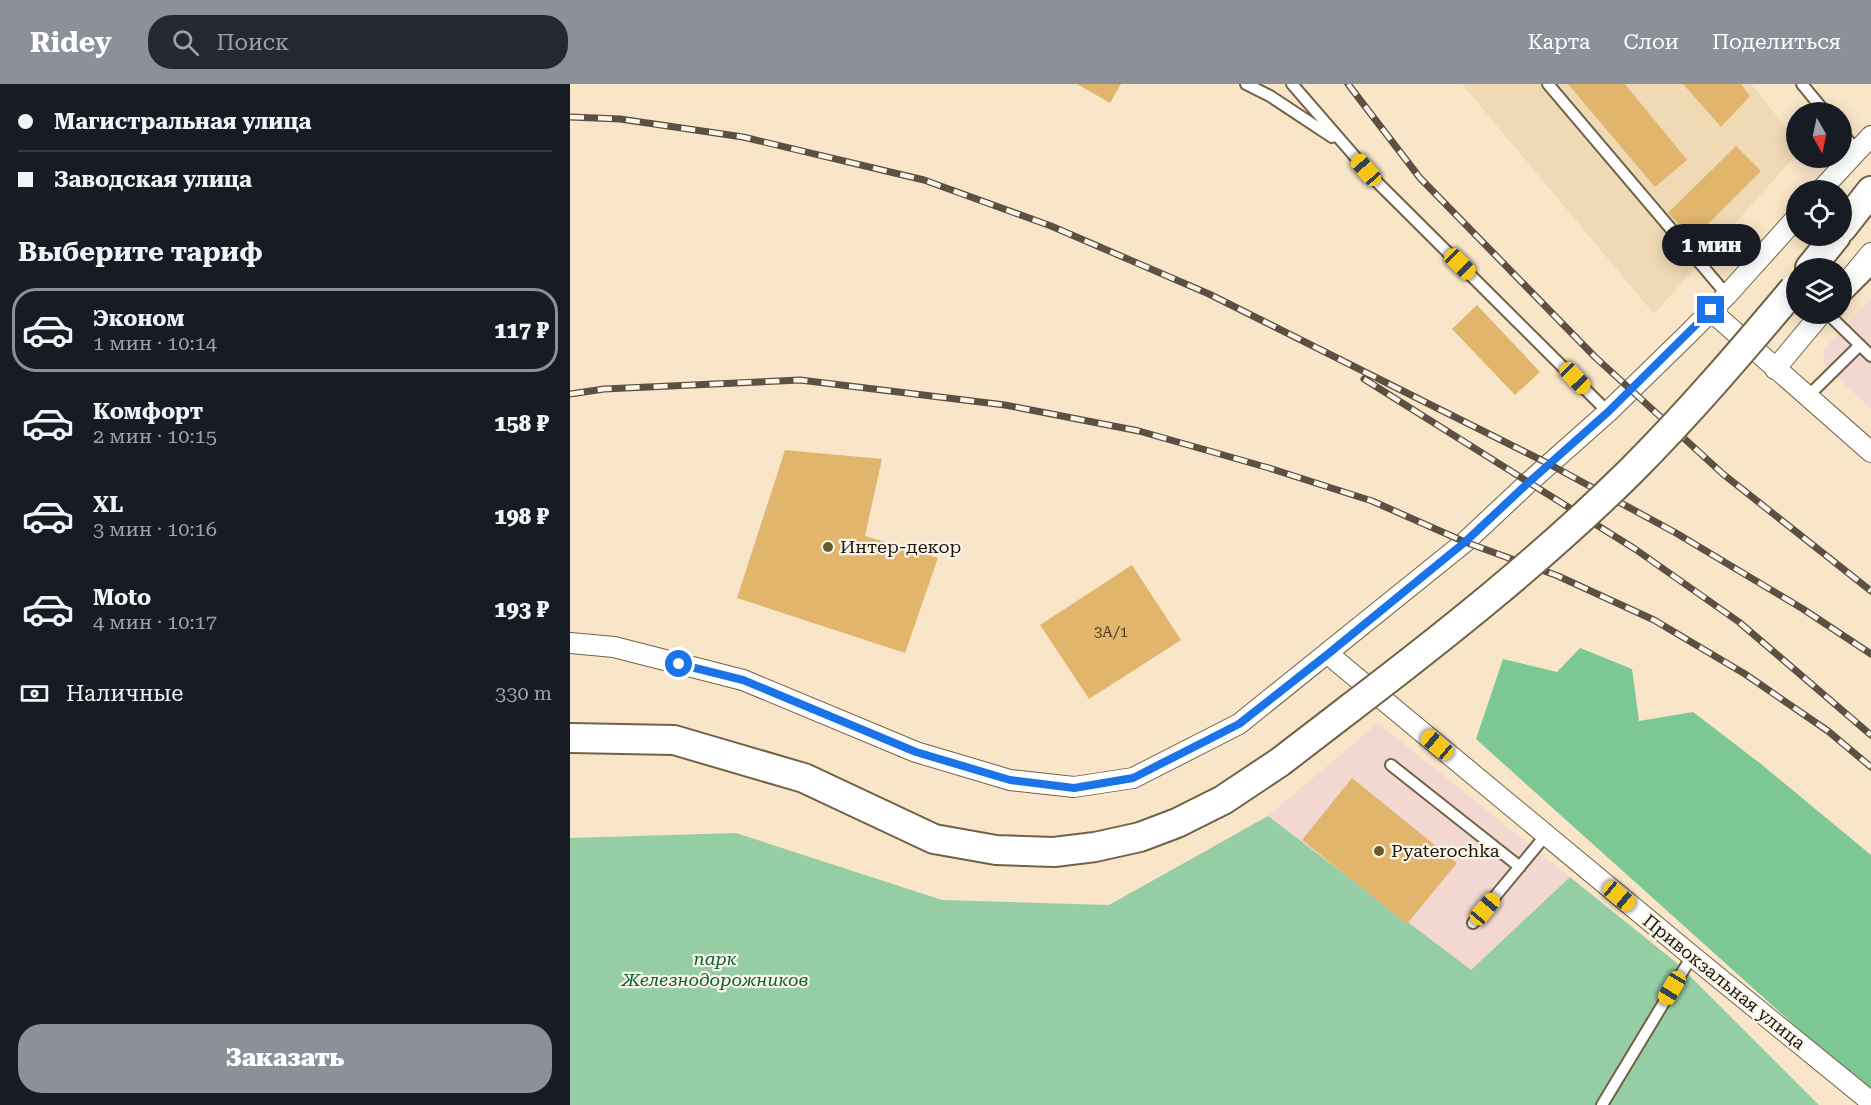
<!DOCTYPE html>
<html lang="ru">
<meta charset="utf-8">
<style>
:root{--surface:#171b24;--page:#242831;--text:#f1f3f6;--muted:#9ea1a6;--line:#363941;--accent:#8c9099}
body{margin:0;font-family:"Roboto Serif",serif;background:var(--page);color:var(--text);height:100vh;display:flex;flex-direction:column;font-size:22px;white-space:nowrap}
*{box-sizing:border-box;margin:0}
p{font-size:20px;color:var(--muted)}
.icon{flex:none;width:33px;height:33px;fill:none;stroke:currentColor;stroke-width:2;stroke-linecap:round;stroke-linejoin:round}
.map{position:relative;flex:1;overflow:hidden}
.drawer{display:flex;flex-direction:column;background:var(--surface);width:570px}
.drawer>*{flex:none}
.hud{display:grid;align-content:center;height:132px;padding:0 18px;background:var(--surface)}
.needle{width:39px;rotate:171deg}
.controls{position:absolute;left:1216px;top:18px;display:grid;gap:12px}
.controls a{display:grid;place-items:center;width:66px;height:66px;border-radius:50%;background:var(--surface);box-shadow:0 3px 15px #0003;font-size:30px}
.end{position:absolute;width:27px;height:27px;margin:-14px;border:8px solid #1a73e8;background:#fff;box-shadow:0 0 0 3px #fff}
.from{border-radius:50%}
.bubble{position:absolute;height:42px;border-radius:21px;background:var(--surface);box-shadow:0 3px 15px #0003;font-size:20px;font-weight:800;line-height:42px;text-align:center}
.car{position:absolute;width:18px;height:36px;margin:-18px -9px;border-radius:8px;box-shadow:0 0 4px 2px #0007;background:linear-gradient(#f5c518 24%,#345 0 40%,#f5c518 0 76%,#345 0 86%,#f5c518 0)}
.hud b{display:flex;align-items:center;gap:21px;height:57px;font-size:22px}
.hud b+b{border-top:2px solid var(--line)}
.hud i{width:15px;height:15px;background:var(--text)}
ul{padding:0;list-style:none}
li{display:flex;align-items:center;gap:18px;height:84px;margin:0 12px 9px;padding:0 6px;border:3px solid transparent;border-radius:24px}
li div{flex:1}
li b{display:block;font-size:22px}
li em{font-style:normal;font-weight:800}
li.current{border-color:var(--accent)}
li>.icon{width:54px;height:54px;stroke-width:1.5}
h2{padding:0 18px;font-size:27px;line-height:72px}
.pay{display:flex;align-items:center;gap:15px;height:66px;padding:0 18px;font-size:22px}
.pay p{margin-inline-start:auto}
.action{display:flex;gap:12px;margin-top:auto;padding:12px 18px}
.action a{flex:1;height:69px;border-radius:24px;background:var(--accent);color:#fff;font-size:24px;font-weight:800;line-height:69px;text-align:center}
header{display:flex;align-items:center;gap:36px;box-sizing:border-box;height:84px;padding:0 30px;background:var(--accent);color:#fff}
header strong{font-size:28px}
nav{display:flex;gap:33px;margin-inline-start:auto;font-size:21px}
.search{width:420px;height:54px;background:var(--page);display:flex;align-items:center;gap:15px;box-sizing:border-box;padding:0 21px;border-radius:24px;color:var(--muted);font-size:22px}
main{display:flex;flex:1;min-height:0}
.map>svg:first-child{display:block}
.commercial{fill:#f2d8d1}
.built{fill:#f0d9b5}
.green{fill:#95cda5}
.forest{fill:#7dc794}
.building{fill:#e1b56c}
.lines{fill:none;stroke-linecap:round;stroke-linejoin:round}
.service-casing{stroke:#716147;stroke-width:14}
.minor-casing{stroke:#716147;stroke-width:22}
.secondary-casing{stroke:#716147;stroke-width:32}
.service{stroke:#fff;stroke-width:10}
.minor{stroke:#fff;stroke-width:20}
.secondary{stroke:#fff;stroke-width:28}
.rail-casing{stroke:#5b5041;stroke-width:7}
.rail{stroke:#fcf5e9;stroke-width:4.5;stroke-dasharray:14;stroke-linecap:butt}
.secondary-bridge-casing{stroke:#716147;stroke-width:32;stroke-linecap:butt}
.secondary-bridge{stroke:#fff;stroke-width:28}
.route{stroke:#1a73e8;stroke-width:8}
.poi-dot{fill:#6a5a28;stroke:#fcf5e9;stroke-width:2}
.labels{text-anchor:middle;stroke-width:4.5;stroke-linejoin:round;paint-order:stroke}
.number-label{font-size:15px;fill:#4e3e24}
.poi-label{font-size:18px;fill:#1d160c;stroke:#fcf5e9;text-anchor:start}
.park-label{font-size:18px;font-style:italic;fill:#056032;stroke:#fcf5e9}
.street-label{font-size:18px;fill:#1d160c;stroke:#fcf5e9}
</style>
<header>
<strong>Ridey</strong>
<div class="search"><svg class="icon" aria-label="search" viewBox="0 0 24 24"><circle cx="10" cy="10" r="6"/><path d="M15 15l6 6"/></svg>Поиск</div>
<nav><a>Карта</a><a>Слои</a><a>Поделиться</a></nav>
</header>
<main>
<section class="drawer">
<div class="hud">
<b><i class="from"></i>Магистральная улица</b>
<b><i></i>Заводская улица</b>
</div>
<h2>Выберите тариф</h2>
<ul>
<li class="current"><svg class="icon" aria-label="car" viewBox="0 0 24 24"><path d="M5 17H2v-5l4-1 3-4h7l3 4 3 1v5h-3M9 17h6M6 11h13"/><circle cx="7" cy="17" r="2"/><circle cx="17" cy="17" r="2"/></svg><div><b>Эконом</b><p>1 мин · 10:14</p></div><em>117 ₽</em></li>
<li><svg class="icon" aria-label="car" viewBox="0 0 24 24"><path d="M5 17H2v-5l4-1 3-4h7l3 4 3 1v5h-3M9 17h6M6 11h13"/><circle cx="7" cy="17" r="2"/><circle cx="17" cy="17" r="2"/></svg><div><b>Комфорт</b><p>2 мин · 10:15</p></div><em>158 ₽</em></li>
<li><svg class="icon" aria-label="car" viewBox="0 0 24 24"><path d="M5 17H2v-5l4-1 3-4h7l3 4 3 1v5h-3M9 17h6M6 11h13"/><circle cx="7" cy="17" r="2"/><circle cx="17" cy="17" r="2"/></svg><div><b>XL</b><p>3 мин · 10:16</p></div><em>198 ₽</em></li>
<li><svg class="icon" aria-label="car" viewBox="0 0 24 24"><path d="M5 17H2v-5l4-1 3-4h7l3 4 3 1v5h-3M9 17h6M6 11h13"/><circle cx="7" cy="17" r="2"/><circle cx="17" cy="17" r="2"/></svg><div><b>Moto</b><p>4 мин · 10:17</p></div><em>193 ₽</em></li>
</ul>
<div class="pay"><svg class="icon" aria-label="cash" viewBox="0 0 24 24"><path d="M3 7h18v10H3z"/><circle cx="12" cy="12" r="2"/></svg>Наличные<p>330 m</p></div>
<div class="action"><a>Заказать</a></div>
</section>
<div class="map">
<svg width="1301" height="1021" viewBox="0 0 1301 1021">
<rect width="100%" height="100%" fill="#f9e6c8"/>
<path class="commercial" d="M 1301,214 L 1301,325 L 1253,280 L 1254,265 Z
M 808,639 L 1000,793 L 901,886 L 698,732 Z"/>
<path class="built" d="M 892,0 L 1181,0 L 1227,57 L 1227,70 L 1084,230 Z"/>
<path class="green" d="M 698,732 L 901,886 L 1000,793 L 1108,880 L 1249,1021 L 0,1021 L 0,754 L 166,749 L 372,816 L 539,821 Z"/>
<path class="forest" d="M 1010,564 L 1062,585 L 1069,637 L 1123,628 L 1191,680 L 1301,771 L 1301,1010 L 906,655 L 933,575 L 987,588 Z"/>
<path class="building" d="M 507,0 L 551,0 L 540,19 Z
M 998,0 L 1055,0 L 1117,76 L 1085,103 Z
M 1113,0 L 1171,0 L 1180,12 L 1151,43 Z
M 1166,62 L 1191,87 L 1123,155 L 1098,129 Z
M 907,221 L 970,288 L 945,311 L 882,245 Z
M 215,366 L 312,375 L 295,452 L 368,474 L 335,569 L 167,514 Z
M 562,481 L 611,556 L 519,615 L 470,541 Z
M 782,694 L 887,779 L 837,840 L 732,756 Z"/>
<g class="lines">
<defs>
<path id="service" d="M 676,0 L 700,12 L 762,53
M 722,0 L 807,98 L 1038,328
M 978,0 L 1157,211
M 1232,0 L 1255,28
M 1272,49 L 1287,67
M 1272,215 L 1300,187 L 1292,180
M 1258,230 L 1301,272
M 1237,313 L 1290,261
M 821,681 L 950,783
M 903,839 L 976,751
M 1032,1021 L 1122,872"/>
<path id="minor" d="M 1251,106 L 1301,52
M 1272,204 L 1301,169
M 1141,227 L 1301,368
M 1205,285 L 1251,230
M 0,559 L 44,563 L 173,596 L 346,668 L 440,696 L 504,703 L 563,694 L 669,640 L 895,458 L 958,399 L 1038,328 L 1116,252 L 1157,211 L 1227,133
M 758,570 L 1122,872 L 1301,1018"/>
<path id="secondary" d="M 1272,144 L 1301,107
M 1240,184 L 1266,152
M 0,654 L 104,656 L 234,694 L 364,755 L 426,766 L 484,768 L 525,763 L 570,753 L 607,739 L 653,716 L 710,678 L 779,625"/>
</defs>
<use href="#service" class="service-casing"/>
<use href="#minor" class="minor-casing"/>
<use href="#secondary" class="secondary-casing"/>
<use href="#service" class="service"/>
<use href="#minor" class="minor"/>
<use href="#secondary" class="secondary"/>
<defs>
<path id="rail" d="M 778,0 L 850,94 L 1025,273 L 1153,390 L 1301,507
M 0,33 L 50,35 L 173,53 L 354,96 L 481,142 L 639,210 L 979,380 L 1106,449 L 1233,525 L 1301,570
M 794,295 L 1065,465 L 1169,538 L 1301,651
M 0,310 L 34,305 L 230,296 L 435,321 L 569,347 L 699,384 L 802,417 L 895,458 L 988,492 L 1084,536 L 1175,590 L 1258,647 L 1301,683"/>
</defs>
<use href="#rail" class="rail-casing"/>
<use href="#rail" class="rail"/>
<defs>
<path id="secondary-bridge" d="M 779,625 C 876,551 973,474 1060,388 C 1118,330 1171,268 1224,205"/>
</defs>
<use href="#secondary-bridge" class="secondary-bridge-casing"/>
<use href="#secondary-bridge" class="secondary-bridge"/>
</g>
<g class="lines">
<path class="route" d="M 109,580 L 173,596 L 346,668 L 440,696 L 504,704 L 563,694 L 669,640 L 758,570 L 895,458 L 958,399 L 1038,328 L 1141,226"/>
</g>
<g class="poi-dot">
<circle cx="258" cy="463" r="6"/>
<circle cx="809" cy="767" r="6"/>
</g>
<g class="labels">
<g class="number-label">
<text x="541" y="553">3А/1</text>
</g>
<g class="poi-label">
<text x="270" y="469">Интер-декор</text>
<text x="821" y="773">Pyaterochka</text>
</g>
<g class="park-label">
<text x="145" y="881">парк<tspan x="145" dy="21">Железнодорожников</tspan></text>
</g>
<g class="street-label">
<text transform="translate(1154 898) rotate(39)" y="6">Привокзальная улица</text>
</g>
</g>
</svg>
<div class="controls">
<a><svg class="needle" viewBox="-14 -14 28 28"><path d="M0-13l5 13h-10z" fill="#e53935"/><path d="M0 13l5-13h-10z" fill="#9ea1a6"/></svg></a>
<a><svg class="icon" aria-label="locate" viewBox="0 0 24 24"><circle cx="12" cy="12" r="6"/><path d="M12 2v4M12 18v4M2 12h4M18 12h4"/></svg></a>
<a><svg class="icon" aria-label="layers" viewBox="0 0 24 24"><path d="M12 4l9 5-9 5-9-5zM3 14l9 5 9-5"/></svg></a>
</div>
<i class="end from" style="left:109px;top:580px"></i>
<i class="end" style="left:1141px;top:226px"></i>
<div class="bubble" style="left:1092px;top:140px;width:99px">1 мин</div>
<i class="car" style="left:796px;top:86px;rotate:319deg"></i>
<i class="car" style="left:890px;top:180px;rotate:135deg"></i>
<i class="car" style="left:1005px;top:294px;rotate:136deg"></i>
<i class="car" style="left:867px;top:661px;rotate:310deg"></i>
<i class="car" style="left:1049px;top:812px;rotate:130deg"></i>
<i class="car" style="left:915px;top:825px;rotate:40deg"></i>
<i class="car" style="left:1102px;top:904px;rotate:211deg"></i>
</div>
</main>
